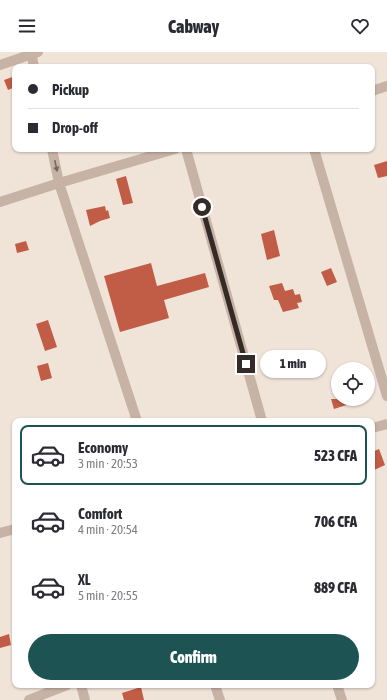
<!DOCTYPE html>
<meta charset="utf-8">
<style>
:root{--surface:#fff;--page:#f2f2f3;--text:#2b2b33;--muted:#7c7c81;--line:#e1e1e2;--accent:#1e5353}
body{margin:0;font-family:"Asap Condensed",sans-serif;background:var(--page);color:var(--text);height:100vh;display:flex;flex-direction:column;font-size:15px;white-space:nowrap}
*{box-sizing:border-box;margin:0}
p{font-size:13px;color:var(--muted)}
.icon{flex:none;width:22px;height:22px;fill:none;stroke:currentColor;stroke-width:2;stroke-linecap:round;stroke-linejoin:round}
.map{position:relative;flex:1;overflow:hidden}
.sheet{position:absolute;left:12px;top:366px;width:363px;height:270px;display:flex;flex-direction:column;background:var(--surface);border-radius:8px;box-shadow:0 1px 3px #0004}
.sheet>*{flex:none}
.top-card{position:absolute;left:12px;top:12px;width:363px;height:88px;border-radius:8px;box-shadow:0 1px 3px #0004;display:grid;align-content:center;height:88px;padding:0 16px;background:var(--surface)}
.buttons{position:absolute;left:331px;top:310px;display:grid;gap:8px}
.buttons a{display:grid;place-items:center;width:44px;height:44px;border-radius:50%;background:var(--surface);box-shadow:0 1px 3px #0004;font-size:20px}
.end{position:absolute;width:18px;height:18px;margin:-9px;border:5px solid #342a27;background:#fff;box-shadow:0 0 0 2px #fff}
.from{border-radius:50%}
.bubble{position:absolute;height:28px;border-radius:14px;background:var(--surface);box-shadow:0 1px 3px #0004;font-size:13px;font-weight:800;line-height:28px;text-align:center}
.top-card b{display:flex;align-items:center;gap:14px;height:38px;font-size:15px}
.top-card b+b{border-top:1px solid var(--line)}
.top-card i{width:10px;height:10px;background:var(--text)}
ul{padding:7px 0 0;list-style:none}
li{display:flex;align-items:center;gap:12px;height:60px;margin:0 8px 6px;padding:0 8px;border:2px solid transparent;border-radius:8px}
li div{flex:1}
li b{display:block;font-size:15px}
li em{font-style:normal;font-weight:800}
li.active{border-color:var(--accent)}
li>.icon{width:36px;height:36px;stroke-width:1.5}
.action{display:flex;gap:8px;margin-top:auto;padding:8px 16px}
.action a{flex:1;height:46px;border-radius:24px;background:var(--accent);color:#fff;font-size:16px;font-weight:800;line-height:46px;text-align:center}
header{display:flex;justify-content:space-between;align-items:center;height:52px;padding:0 16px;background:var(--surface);font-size:18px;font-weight:800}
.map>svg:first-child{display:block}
.building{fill:#c15c47}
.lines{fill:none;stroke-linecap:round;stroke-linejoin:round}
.minor{stroke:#c7b3a6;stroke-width:10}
.oneway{fill:#766860}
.route{stroke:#342a27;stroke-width:5}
</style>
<header><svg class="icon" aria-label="menu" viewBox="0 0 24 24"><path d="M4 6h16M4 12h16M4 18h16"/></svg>Cabway<svg class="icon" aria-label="heart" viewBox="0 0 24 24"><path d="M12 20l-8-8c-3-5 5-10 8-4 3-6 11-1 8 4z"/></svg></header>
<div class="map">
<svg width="387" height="648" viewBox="0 0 387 648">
<rect width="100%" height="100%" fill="#f0e4d9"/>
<path class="building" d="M 15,24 L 15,35 L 8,38 L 4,28 Z
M 387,109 L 387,124 L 378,126 L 374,113 Z
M 126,124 L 133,151 L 123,153 L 116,127 Z
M 105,154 L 106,159 L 108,158 L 110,166 L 100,169 L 90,174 L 86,158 Z
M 274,178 L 280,204 L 267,208 L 261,182 Z
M 26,189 L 29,198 L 17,201 L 15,192 Z
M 151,211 L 157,234 L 205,221 L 209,235 L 164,248 L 169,266 L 120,280 L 104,224 Z
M 331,216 L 337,230 L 327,234 L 321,220 Z
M 282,231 L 285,239 L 293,237 L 295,243 L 300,242 L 302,250 L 297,251 L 299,256 L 283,260 L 278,248 L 274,248 L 269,234 Z
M 48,268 L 57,295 L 45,299 L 36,272 Z
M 48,311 L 52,326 L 41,329 L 37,314 Z
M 331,347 L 359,347 L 359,349 L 334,357 Z
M 379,397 L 385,413 L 372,419 L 372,400 Z
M 9,582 L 11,593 L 0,596 L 0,585 Z
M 141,635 L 144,648 L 124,648 L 122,641 Z"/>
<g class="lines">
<path class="minor" d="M 31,0 L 34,15
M 0,13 L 38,0
M 372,39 L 387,34
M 52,97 L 59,131 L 137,369
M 186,97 L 262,369
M 314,97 L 387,344
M 0,150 L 59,131 L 175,97
M 372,376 L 387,372
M 0,481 L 15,477
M 81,633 L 85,648
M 215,633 L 220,648
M 337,633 L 342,648
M 29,648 L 67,633"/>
</g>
<defs><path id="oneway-solid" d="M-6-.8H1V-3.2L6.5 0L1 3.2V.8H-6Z"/></defs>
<use class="oneway" href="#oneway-solid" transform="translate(56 114) rotate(78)"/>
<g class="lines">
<path class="route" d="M 202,155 L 246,312"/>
</g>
</svg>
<div class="buttons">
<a><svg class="icon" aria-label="locate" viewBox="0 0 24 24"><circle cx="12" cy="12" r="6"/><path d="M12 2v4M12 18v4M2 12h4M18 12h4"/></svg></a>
</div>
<i class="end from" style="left:202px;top:155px"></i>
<i class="end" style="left:246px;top:312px"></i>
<div class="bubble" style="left:260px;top:298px;width:66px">1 min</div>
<div class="top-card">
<b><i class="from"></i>Pickup</b>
<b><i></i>Drop-off</b>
</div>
<section class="sheet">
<ul>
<li class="active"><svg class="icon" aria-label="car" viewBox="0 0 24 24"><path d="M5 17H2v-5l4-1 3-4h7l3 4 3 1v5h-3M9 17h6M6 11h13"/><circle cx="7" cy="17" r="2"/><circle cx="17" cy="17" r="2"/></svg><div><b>Economy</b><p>3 min · 20:53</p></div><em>523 CFA</em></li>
<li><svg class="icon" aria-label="car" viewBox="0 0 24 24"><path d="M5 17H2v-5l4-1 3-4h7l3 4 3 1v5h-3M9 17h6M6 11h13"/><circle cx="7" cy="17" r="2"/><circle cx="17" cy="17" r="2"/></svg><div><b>Comfort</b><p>4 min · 20:54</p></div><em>706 CFA</em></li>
<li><svg class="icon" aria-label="car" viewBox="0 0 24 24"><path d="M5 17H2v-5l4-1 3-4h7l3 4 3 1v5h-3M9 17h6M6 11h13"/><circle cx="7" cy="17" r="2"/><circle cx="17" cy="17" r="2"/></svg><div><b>XL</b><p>5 min · 20:55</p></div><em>889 CFA</em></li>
</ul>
<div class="action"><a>Confirm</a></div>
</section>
</div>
